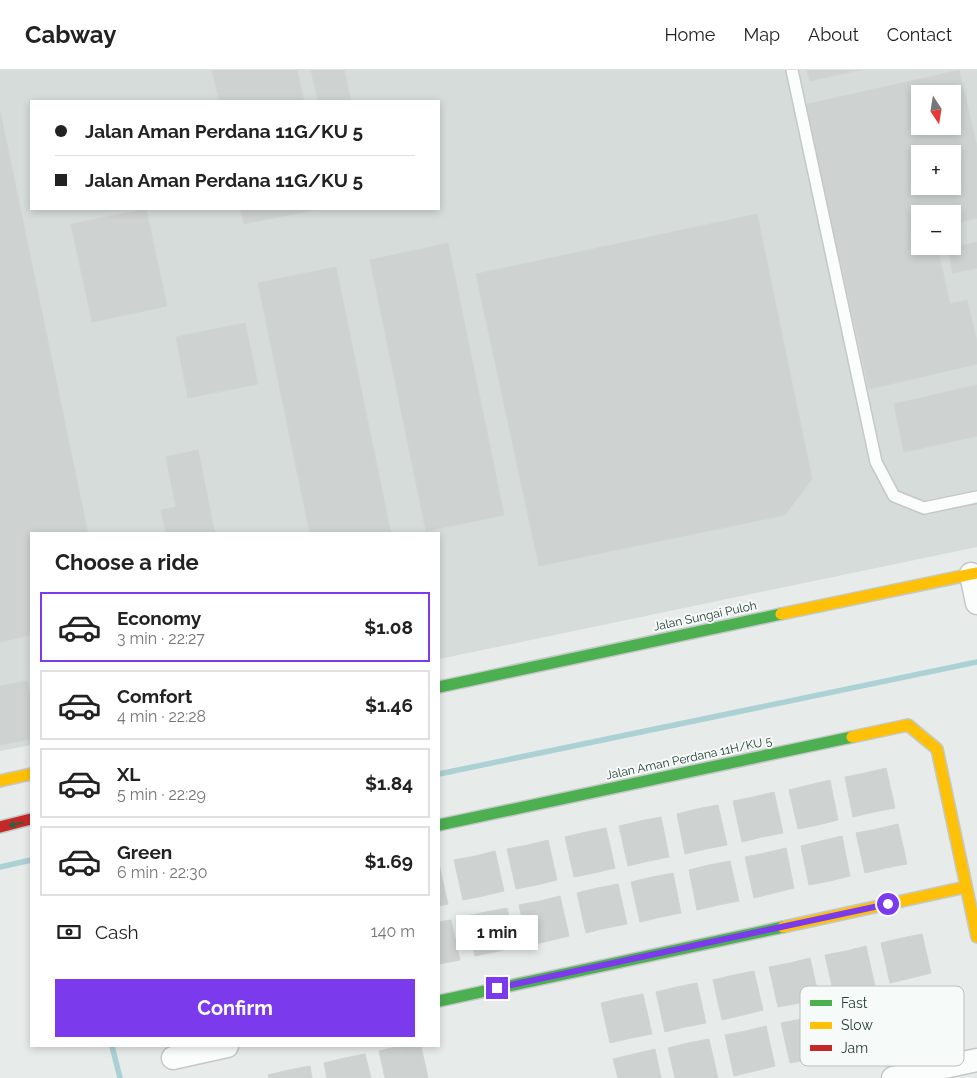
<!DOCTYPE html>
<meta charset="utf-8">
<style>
:root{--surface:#fff;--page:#f6f6f6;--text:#222;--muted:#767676;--line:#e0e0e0;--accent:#7c3aed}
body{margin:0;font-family:Raleway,sans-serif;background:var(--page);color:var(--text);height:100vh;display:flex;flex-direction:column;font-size:19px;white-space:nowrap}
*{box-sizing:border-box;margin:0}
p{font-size:16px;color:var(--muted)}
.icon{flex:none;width:28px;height:28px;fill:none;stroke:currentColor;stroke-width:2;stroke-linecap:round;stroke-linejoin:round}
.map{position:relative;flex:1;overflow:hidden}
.details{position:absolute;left:30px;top:462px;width:410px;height:515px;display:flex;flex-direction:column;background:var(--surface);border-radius:0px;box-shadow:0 2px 8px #0003}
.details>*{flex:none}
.guide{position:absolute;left:30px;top:30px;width:410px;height:110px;border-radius:0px;box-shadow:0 2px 8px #0003;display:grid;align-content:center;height:110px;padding:0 25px;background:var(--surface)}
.needle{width:32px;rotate:168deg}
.buttons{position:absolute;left:911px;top:15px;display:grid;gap:10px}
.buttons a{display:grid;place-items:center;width:50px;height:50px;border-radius:0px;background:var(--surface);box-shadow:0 2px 8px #0003;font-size:25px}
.end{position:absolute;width:22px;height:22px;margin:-11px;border:6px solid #7c3aed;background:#fff;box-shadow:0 0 0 2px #fff}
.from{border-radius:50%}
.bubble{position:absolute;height:35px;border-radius:0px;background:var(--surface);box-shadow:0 2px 8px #0003;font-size:16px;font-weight:700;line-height:35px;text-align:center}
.guide b{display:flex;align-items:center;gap:18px;height:48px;font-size:19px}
.guide b+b{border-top:1px solid var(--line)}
.guide i{width:12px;height:12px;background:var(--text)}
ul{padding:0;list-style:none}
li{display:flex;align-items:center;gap:15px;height:70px;margin:0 10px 8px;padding:0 15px;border:2px solid var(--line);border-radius:0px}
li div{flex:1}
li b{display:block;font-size:19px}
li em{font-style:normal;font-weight:700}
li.current{border-color:var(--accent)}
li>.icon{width:45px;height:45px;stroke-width:1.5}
h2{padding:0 25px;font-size:22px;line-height:60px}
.pay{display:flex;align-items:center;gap:12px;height:55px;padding:0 25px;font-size:19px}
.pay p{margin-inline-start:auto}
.primary-button{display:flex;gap:10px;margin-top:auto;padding:10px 25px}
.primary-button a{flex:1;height:58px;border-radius:0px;background:var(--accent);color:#fff;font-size:20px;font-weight:700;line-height:58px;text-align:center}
header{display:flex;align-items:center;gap:30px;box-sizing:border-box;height:70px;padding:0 25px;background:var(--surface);border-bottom:1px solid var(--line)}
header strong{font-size:24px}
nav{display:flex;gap:28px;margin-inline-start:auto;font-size:18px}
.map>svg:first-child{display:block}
.built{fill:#d6dcd9;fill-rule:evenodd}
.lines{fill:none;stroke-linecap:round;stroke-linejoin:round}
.stream{stroke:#acd1d5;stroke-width:5.5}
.building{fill:#ced3d1;stroke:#d0d4d2;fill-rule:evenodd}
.lane-casing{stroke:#c4c8c6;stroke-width:14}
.street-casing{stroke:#c4c8c6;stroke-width:25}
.fast-casing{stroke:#c3c9c6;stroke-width:14}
.slow-casing{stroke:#c3c9c6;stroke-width:14}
.jam-casing{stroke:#c3c9c6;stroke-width:14}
.lane{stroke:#fbfcfc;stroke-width:11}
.street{stroke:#fbfcfc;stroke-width:22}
.fast{stroke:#4caf50;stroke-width:11}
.slow{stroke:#ffc107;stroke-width:11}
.jam{stroke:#c62828;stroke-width:11}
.oneway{fill:#31603e}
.route{stroke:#7c3aed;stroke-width:6}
.labels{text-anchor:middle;stroke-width:4;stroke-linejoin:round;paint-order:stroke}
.street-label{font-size:12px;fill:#263e36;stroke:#f6faf8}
.key{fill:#f6faf8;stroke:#b8c2be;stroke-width:1}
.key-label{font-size:14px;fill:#263e36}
</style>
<header>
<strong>Cabway</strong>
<nav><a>Home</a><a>Map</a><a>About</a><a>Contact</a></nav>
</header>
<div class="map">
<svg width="977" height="1008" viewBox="0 0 977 1008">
<rect width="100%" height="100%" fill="#e7ebe9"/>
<path class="built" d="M 0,0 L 977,0 L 977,477 L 439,589 L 439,464 L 31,464 L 31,675 L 0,681 ZM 920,24 L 952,24 L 952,56 L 920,56 ZM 31,31 L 439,31 L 439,139 L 31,139 ZM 920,84 L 952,84 L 952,116 L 920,116 ZM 920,144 L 952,144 L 952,176 L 920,176 Z"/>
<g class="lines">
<path class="stream" d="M 439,704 L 977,592
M 0,797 L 31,790
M 112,976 L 120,1008"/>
</g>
<path class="building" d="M 212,0 L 297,0 L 304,31 L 219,31 Z
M 311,0 L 344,0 L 351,31 L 318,31 Z
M 807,0 L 859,0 L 810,11 Z
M 959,0 L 977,77 L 977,148 L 952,154 L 952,144 L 920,144 L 920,161 L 838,180 L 804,35 ZM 920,24 L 952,24 L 952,56 L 920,56 ZM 920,84 L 952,84 L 952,116 L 920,116 Z
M 0,41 L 88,464 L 31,464 L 31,565 L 0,572 Z
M 146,139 L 167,236 L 92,252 L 71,154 Z
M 241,139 L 319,139 L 244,154 Z
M 757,144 L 812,409 L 785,445 L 539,496 L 476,204 Z
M 920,161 L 920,176 L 937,176 L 950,234 L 967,230 L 977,272 L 977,294 L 869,319 L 838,180 Z
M 977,172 L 977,198 L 953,203 L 948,179 Z
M 448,173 L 504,445 L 426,461 L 370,190 Z
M 336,197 L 391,464 L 310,464 L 258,213 Z
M 245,253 L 258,314 L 188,328 L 176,267 Z
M 977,315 L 977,366 L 904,382 L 894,334 Z
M 198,380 L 208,430 L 176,437 L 166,387 Z
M 208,430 L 215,464 L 166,464 L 161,440 Z
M 27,611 L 31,632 L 31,669 L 0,675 L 0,616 Z
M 886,698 L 895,738 L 874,742 L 865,703 Z
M 865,703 L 874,742 L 853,747 L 845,707 Z
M 830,710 L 838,750 L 818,755 L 809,715 Z
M 809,715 L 818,755 L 798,759 L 789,720 Z
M 774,722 L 783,763 L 762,767 L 753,727 Z
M 753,727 L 762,767 L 742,772 L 733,731 Z
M 718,735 L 727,775 L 706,779 L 697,739 Z
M 697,739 L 706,779 L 685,784 L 677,744 Z
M 661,747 L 669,787 L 649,791 L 640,751 Z
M 640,751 L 649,791 L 628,796 L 619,756 Z
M 898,754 L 907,794 L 886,798 L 877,759 Z
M 606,758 L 615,798 L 594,803 L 586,762 Z
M 877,759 L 886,798 L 865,803 L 856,763 Z
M 586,762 L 594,803 L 574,807 L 565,767 Z
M 842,766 L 850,806 L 830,811 L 821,771 Z
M 548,770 L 557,810 L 537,815 L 528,775 Z
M 821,771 L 830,811 L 809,815 L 801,776 Z
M 528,775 L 537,815 L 516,819 L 507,779 Z
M 786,778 L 794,818 L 774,823 L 765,783 Z
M 495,781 L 504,821 L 483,826 L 475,786 Z
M 765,783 L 774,823 L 754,828 L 745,787 Z
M 475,786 L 483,826 L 463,830 L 454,790 Z
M 730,791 L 739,831 L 718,835 L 709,795 Z
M 439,794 L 448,834 L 439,836 Z
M 709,795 L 718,835 L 697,840 L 689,800 Z
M 673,803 L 681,843 L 661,847 L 652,807 Z
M 652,807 L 661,847 L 640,852 L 631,812 Z
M 618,814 L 627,854 L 606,858 L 597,818 Z
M 597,818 L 606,858 L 586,863 L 577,823 Z
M 560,826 L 569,866 L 548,871 L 540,831 Z
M 540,831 L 548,871 L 528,876 L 519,835 Z
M 507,838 L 516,877 L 495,882 L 486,842 Z
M 486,842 L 495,882 L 475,886 L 466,846 Z
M 451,850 L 460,890 L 439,894 L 439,852 Z
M 922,864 L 931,903 L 911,908 L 902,868 Z
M 902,868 L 911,908 L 890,913 L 881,873 Z
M 866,876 L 875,916 L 855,921 L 846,881 Z
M 846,881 L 855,921 L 834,925 L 825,885 Z
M 810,888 L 819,928 L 799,933 L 790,893 Z
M 790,893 L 799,933 L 778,937 L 769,897 Z
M 754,901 L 763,940 L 743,945 L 734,905 Z
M 734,905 L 743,945 L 722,950 L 713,910 Z
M 697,913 L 706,953 L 685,957 L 677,917 Z
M 677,917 L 685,957 L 665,962 L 656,922 Z
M 643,924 L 652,964 L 631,968 L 622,928 Z
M 622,928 L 631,968 L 610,973 L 601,933 Z
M 802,949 L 811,989 L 790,993 L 781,953 Z
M 766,956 L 775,996 L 755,1001 L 746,961 Z
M 746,961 L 755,1001 L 734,1006 L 725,965 Z
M 709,969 L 718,1008 L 696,1008 L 688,973 Z
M 688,973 L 696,1008 L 675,1008 L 668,978 Z
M 400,976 L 421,976 L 428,1008 L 407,1008 Z
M 400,976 L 407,1008 L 385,1008 L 379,981 Z
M 655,979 L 661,1008 L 639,1008 L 634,984 Z
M 365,984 L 371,1008 L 349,1008 L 345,988 Z
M 634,984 L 639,1008 L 618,1008 L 613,989 Z
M 345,988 L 349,1008 L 327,1008 L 324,993 Z
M 310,996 L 312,1008 L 291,1008 L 289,1000 Z
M 289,1000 L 291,1008 L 269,1008 L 268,1005 Z"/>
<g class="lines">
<defs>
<path id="lane" d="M 792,0 L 876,392 L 894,426 L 924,438 L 977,427"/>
<path id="street" d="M 971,504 L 977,533
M 173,988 L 227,976
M 893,1008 L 977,990"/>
<path id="fast" d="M 439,617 L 781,544
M 439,755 L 852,667
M 439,931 L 783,857"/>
<path id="slow" d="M 781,544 L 977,503
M 852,667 L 908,655 L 937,679 L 977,867
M 0,711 L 31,704
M 783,857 L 966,817"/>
<path id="jam" d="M 0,757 L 31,749"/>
</defs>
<use href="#lane" class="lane-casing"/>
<use href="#street" class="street-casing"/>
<use href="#fast" class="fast-casing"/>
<use href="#slow" class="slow-casing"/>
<use href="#jam" class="jam-casing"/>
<use href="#lane" class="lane"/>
<use href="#street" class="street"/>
<use href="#fast" class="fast"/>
<use href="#slow" class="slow"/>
<use href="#jam" class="jam"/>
</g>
<defs><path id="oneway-solid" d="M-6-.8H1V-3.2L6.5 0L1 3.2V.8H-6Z" transform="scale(1.25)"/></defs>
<use class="oneway" href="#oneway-solid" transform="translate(16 754) rotate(168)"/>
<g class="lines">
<path class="route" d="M 497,918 L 888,834"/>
</g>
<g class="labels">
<g class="street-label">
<text transform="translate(705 546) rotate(-12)" y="4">Jalan Sungai Puloh</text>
<text transform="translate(689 688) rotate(-12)" y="4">Jalan Aman Perdana 11H/KU 5</text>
</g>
</g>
<rect x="800" y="916" width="164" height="80" rx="8" class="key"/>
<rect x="810" y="930" width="22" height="6" fill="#4caf50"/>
<rect x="810" y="952" width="22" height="7" fill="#ffc107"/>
<rect x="810" y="975" width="22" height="6" fill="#c62828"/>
<g class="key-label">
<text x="841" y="938">Fast</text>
<text x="841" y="960">Slow</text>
<text x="841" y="983">Jam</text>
</g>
</svg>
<div class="buttons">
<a><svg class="needle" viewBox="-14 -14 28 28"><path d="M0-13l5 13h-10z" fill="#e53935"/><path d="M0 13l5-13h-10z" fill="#767676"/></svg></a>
<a>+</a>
<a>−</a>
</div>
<i class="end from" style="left:888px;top:834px"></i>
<i class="end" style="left:497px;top:918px"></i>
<div class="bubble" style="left:456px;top:845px;width:82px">1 min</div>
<div class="guide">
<b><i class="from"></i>Jalan Aman Perdana 11G/KU 5</b>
<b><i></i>Jalan Aman Perdana 11G/KU 5</b>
</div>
<section class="details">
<h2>Choose a ride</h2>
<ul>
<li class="current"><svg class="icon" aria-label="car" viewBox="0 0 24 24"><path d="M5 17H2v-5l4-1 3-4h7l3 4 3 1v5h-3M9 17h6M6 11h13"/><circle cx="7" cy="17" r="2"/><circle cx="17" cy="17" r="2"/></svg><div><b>Economy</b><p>3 min · 22:27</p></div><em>$1.08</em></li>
<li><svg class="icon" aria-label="car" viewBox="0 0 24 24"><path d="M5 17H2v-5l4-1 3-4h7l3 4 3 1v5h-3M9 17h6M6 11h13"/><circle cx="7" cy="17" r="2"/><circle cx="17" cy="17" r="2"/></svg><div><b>Comfort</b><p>4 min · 22:28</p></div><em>$1.46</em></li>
<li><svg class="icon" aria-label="car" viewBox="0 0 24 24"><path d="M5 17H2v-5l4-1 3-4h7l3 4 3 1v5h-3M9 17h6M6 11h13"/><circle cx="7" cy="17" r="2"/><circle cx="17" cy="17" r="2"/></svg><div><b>XL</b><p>5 min · 22:29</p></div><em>$1.84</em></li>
<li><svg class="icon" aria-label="car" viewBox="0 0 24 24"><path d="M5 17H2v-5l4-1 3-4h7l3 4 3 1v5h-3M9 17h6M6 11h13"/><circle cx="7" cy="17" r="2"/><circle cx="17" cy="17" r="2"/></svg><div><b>Green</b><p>6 min · 22:30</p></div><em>$1.69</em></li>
</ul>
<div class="pay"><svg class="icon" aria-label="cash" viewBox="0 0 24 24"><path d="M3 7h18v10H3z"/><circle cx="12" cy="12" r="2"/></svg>Cash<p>140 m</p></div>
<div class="primary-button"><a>Confirm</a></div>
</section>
</div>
